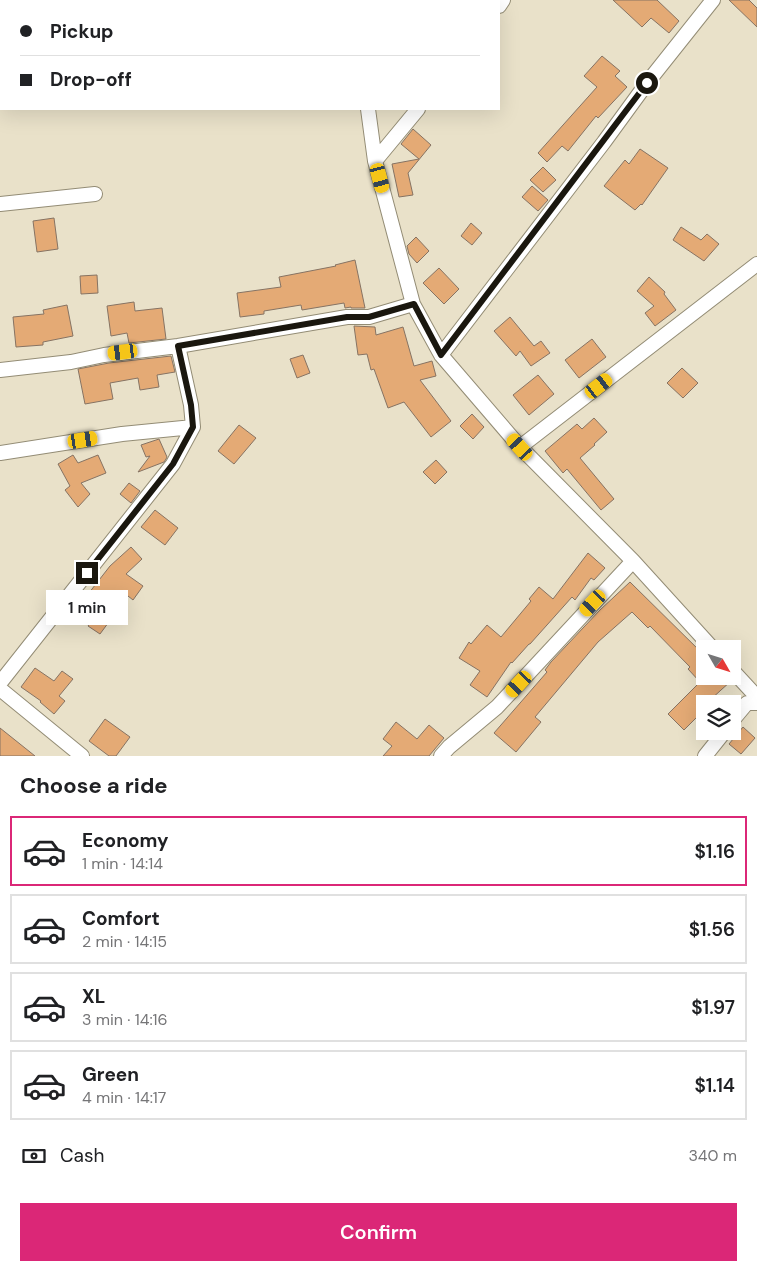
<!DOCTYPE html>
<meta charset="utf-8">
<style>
:root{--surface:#fff;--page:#f6f6f6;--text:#202124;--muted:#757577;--line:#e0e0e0;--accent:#db2777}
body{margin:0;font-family:"DM Sans",sans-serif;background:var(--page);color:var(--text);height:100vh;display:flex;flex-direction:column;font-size:19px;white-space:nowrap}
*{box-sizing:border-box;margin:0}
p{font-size:16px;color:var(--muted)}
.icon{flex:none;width:28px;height:28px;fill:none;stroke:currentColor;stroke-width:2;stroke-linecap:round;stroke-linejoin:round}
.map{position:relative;height:756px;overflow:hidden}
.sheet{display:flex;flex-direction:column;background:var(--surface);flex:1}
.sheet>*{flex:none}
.hud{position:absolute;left:0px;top:0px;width:500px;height:110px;box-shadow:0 5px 20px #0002;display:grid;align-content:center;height:110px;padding:0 20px;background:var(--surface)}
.needle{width:32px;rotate:129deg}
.controls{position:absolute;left:696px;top:640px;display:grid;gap:10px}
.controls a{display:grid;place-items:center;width:45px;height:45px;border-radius:0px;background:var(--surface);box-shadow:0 5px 20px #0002;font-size:25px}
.end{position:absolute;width:22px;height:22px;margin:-11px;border:6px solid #1a170f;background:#fff;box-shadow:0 0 0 2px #fff}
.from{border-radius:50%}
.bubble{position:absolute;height:35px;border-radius:0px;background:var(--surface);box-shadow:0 5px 20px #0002;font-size:16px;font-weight:600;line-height:35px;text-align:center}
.car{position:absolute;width:15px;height:30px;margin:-15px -8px;border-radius:6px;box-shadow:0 0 4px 1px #0007;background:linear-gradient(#f5c518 24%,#345 0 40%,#f5c518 0 76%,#345 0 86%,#f5c518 0)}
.hud b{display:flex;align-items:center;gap:18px;height:48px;font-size:19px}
.hud b+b{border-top:1px solid var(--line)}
.hud i{width:12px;height:12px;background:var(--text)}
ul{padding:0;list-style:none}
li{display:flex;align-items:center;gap:15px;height:70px;margin:0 10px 8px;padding:0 10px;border:2px solid var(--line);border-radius:0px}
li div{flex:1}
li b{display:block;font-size:19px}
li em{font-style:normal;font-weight:600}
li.active{border-color:var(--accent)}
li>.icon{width:45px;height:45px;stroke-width:1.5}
h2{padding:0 20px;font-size:22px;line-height:60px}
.pay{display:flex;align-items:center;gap:12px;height:55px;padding:0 20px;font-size:19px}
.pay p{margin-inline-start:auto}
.primary-button{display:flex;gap:10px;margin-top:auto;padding:10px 20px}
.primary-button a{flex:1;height:58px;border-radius:0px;background:var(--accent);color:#fff;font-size:20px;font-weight:600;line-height:58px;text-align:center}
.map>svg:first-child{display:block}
.building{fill:#e4aa75;stroke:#867363}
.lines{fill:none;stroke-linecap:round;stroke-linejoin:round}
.minor-casing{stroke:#938c75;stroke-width:16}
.minor{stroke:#fff;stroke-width:14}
.route{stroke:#1a170f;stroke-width:6}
</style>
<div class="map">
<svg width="757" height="756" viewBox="0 0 757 756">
<rect width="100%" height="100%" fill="#e9e1c9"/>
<path class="building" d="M 613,0 L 657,0 L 679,21 L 669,33 L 651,18 L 642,27 Z
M 729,0 L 749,0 L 757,8 L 757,27 Z
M 602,56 L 620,71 L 615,76 L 627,87 L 598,118 L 596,116 L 568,151 L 562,146 L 547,162 L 538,153 L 597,87 L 584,76 Z
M 413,129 L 431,145 L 408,173 L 413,195 L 399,197 L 392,164 L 419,159 L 401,144 Z
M 640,149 L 668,168 L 642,205 L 641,204 L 635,210 L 604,186 L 625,160 L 629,164 Z
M 543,167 L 556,180 L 543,192 L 530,180 Z
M 532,186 L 548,200 L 538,211 L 522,197 Z
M 54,218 L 58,249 L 37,252 L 33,221 Z
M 471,223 L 482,233 L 472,245 L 461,236 Z
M 681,227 L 701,240 L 707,234 L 719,244 L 704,261 L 673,240 Z
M 416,237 L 429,251 L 417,263 L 409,254 L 407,246 Z
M 355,260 L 365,308 L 351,308 L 351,307 L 345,308 L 344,303 L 302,310 L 301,305 L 264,311 L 264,314 L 240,317 L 237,293 L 281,287 L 279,277 L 336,266 L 335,265 Z
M 439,268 L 459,289 L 444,304 L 423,283 Z
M 97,275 L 98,293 L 81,294 L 80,276 Z
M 649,277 L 665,292 L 664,294 L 676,310 L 655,326 L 645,313 L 654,306 L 637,291 Z
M 134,302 L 135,311 L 162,308 L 166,339 L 129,343 L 127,333 L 111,336 L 107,306 Z
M 67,305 L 73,336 L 43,342 L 43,345 L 16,347 L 13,317 L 44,314 L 43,310 Z
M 510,317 L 534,346 L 541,341 L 550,353 L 531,366 L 520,351 L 516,356 L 494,331 Z
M 354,326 L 375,327 L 376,335 L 403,327 L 414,366 L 432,361 L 436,376 L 420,380 L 451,421 L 431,437 L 404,402 L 388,408 L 374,369 L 371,370 L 367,354 L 358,355 Z
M 592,339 L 606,357 L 579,378 L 565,360 Z
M 303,355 L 310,373 L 297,378 L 290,359 Z
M 171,356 L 175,372 L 157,375 L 159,387 L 140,390 L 138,378 L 110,383 L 113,399 L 85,404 L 78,369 L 109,363 Z
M 682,368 L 698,383 L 683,398 L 667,383 Z
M 538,375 L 554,394 L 529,415 L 513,395 Z
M 472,414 L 484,427 L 473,439 L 460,426 Z
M 594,418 L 607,432 L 594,444 L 595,445 L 580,458 L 614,499 L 601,510 L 567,469 L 563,473 L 545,451 L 577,424 L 582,429 Z
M 239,425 L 256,438 L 234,464 L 218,451 Z
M 159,439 L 167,457 L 166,459 L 164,462 L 138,472 L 150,456 L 146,457 L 141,445 Z
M 73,455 L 78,463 L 98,455 L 106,473 L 81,483 L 90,494 L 78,507 L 65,490 L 70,486 L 58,464 Z
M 436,460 L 447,472 L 435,484 L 423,472 Z
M 129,483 L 140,491 L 131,503 L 120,494 Z
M 155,510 L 178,528 L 165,545 L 141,527 Z
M 131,547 L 142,559 L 126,574 L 143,586 L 133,600 L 128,596 L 100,634 L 88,626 L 100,610 L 85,598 L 110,566 Z
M 588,553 L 605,568 L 594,580 L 591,578 L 575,600 L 572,597 L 530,644 L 529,644 L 512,663 L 511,662 L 487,697 L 470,685 L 480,671 L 459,658 L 469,642 L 471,644 L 487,625 L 501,637 L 531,601 L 529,599 L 539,587 L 553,599 Z
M 630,582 L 704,655 L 705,654 L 705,677 L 726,676 L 731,681 L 710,700 L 712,702 L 710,704 L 705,704 L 705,709 L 684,730 L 668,714 L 700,682 L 688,669 L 690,667 L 650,626 L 648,628 L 632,612 L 598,642 L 535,717 L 541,722 L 516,752 L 494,733 L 547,672 L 545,670 L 551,662 L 600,610 Z
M 35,668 L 54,681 L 62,671 L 73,679 L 59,696 L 65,701 L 54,714 L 40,702 L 41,701 L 21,687 Z
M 105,719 L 130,737 L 116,756 L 109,756 L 89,741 Z
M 396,722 L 417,739 L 429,725 L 444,738 L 429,756 L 383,756 L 392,746 L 383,739 Z
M 743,727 L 755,738 L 741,754 L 729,744 Z
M 0,728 L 35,756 L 0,756 Z"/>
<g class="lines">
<defs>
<path id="minor" d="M 352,0 L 353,1
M 499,6 L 503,0
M 368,109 L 375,161 L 413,304 L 441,355 L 520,447 L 633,561 L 713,649
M 375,161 L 418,109
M 0,204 L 95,194
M 441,355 L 604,142 L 647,83 L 713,0
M 0,370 L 71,362 L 104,355 L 178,346 L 347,317 L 369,317 L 413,304
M 520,447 L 757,264
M 0,453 L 122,434 L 193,427
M 732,670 L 757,697
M 0,683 L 173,464 L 193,427 L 191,405 L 178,346
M 0,689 L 82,756
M 732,721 L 747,703 L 757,703
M 441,756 L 449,747 L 497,707 L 633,561
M 705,756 L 725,731"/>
</defs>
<use href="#minor" class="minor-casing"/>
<use href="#minor" class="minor"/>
</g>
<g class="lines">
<path class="route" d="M 87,573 L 173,464 L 193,427 L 191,405 L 178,346 L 347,317 L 369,317 L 414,304 L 441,355 L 647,83"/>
</g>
</svg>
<div class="controls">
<a><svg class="needle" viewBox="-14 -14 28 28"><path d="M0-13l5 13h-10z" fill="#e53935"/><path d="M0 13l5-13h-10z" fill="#757577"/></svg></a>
<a><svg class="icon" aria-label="layers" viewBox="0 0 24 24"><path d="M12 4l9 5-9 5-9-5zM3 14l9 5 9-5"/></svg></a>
</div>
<i class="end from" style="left:647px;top:83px"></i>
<i class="end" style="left:87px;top:573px"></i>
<div class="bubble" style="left:46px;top:590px;width:82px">1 min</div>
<i class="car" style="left:380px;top:178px;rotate:165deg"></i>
<i class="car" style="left:123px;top:352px;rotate:263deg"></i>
<i class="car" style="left:599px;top:386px;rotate:52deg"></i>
<i class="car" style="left:83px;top:440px;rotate:81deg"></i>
<i class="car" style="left:520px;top:447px;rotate:318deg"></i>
<i class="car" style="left:593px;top:603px;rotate:223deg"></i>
<i class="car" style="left:519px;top:684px;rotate:223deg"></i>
<div class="hud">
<b><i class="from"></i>Pickup</b>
<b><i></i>Drop-off</b>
</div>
</div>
<section class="sheet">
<h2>Choose a ride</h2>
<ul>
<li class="active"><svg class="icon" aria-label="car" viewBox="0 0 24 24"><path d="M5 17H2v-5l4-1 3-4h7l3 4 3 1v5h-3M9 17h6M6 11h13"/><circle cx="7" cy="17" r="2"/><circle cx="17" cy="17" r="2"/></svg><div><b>Economy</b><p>1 min · 14:14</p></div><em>$1.16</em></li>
<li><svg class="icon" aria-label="car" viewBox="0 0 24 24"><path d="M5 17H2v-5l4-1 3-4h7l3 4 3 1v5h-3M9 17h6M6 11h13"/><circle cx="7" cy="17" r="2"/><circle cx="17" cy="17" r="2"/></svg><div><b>Comfort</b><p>2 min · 14:15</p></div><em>$1.56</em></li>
<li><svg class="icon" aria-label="car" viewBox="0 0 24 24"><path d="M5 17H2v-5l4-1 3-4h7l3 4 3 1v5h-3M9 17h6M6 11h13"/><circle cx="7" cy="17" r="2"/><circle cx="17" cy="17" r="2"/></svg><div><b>XL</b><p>3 min · 14:16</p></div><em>$1.97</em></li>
<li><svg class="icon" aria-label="car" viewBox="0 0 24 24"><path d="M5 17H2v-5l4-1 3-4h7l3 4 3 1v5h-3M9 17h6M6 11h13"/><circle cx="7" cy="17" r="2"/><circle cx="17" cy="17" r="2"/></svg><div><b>Green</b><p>4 min · 14:17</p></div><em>$1.14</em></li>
</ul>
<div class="pay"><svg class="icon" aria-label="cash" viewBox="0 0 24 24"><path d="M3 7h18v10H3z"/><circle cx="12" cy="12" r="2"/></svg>Cash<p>340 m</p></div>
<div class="primary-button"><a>Confirm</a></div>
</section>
